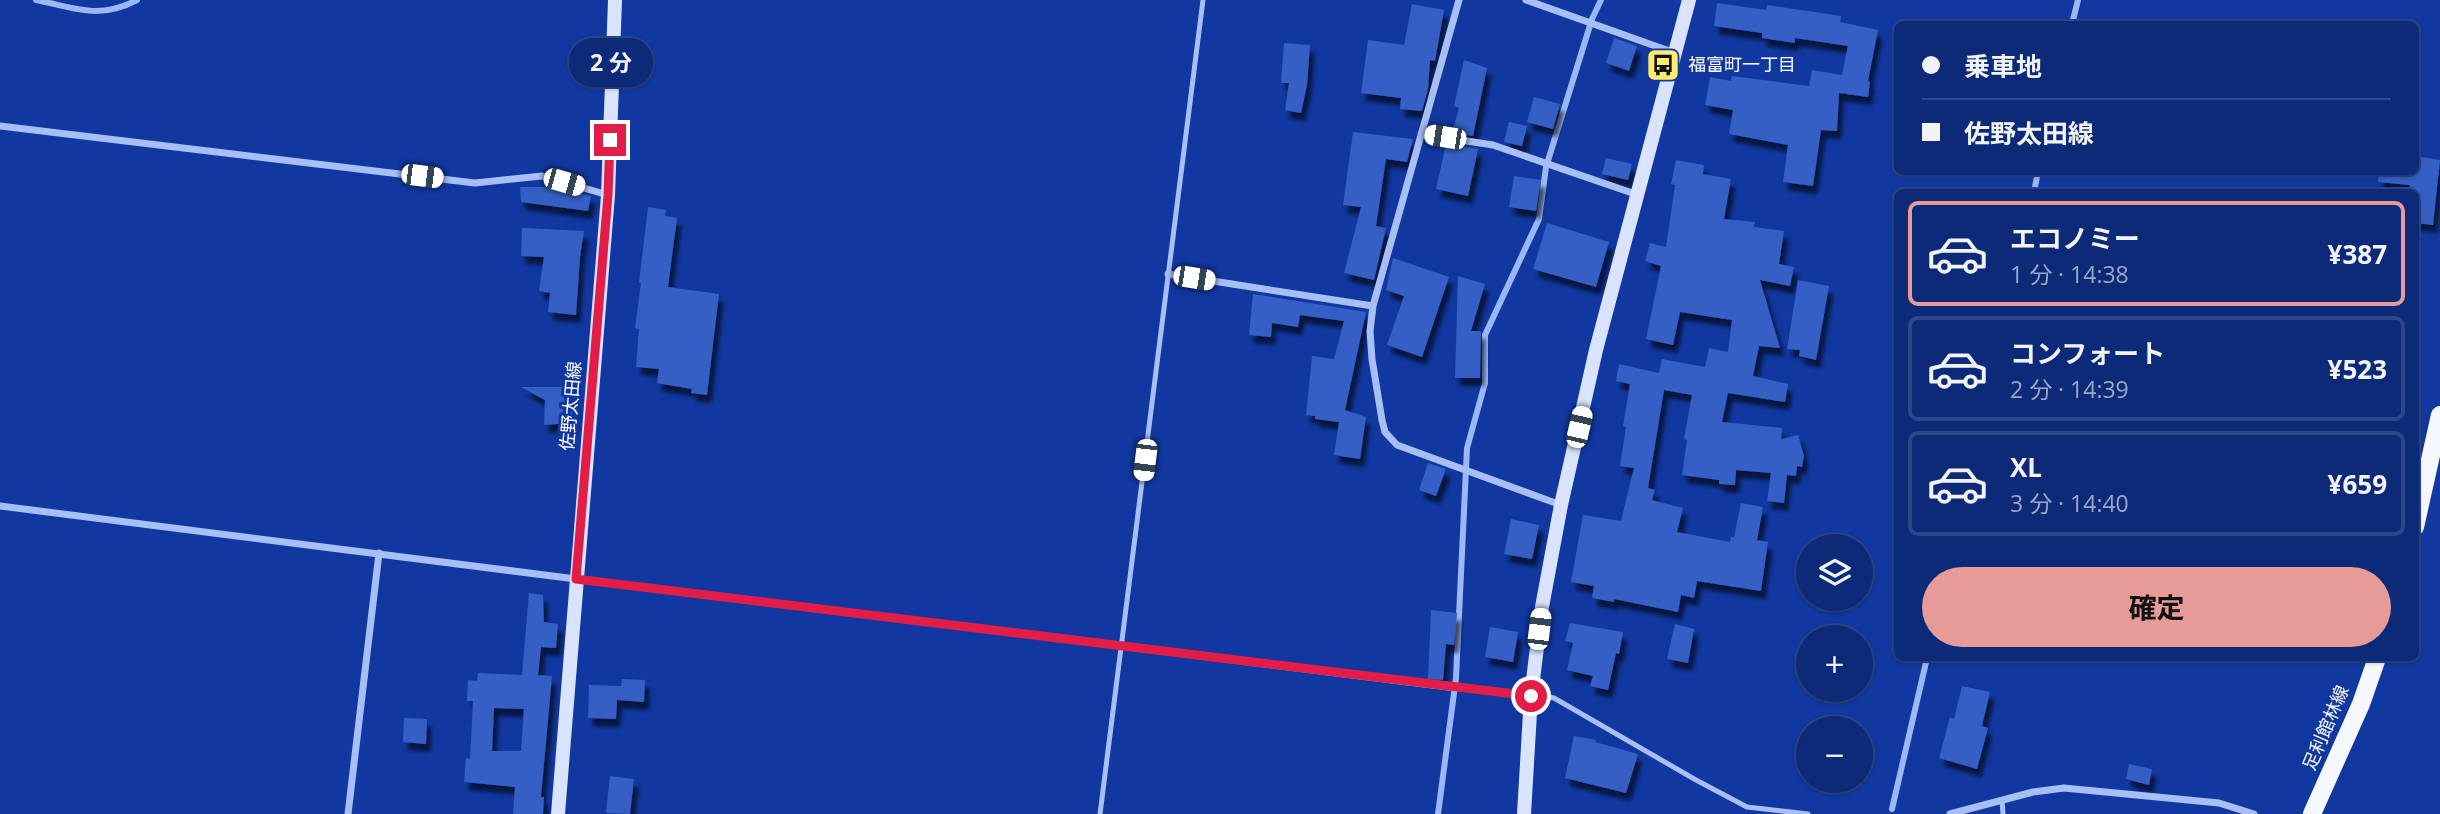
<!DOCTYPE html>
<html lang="ja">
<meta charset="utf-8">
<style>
:root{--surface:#0d2a78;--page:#1b3680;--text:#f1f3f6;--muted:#9aa7c6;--line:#2d468a;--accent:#e69b98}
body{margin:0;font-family:"Open Sans","Noto Sans JP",sans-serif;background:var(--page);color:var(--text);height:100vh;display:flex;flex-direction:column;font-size:26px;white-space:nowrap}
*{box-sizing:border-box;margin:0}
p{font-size:23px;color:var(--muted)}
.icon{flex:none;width:38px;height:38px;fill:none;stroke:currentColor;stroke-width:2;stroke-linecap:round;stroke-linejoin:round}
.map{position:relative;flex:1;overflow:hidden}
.side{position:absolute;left:1894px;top:189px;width:525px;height:472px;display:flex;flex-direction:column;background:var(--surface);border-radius:10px;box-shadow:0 2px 5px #0004,0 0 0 2px var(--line)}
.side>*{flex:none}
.hud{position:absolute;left:1894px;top:21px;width:525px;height:154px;border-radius:10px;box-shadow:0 2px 5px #0004,0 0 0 2px var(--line);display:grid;align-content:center;height:154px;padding:0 28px;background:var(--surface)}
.controls{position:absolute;left:1796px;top:534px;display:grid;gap:14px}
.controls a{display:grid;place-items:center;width:77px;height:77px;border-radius:50%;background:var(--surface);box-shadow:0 2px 5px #0004,0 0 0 2px var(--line);font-size:35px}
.end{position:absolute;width:32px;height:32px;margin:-16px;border:9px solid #e11d48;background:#fff;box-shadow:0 0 0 4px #fff}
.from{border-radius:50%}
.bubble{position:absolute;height:49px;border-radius:24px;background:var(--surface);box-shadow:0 2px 5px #0004,0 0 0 2px var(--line);font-size:23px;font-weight:700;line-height:49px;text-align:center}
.car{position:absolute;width:21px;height:42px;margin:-21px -10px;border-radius:9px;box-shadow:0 0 5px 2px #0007;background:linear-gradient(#fff 24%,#345 0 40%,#fff 0 76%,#345 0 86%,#fff 0)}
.hud b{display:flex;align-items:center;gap:24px;height:66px;font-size:26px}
.hud b+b{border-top:2px solid var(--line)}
.hud i{width:18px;height:18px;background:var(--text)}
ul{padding:12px 0 0;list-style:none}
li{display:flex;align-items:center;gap:21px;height:105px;margin:0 14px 10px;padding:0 14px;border:4px solid var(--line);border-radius:10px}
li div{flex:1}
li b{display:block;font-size:26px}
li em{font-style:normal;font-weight:700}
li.active{border-color:var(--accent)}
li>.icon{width:63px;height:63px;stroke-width:1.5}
.primary-button{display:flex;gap:14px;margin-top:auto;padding:14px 28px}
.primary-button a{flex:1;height:80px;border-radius:42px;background:var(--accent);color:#111;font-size:28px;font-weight:700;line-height:80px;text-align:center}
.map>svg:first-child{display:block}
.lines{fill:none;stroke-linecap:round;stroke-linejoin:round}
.stream{stroke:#9ab7f8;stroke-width:6}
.building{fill:#355ec5;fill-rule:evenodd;filter:url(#shadow)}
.lane{stroke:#a8bff5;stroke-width:5}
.street{stroke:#a8bff5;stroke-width:7}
.secondary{stroke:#d9e3fe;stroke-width:14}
.primary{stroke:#f6f8ff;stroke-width:18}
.route{stroke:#e11d48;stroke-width:9}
.labels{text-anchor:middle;stroke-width:6;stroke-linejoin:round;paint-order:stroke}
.poi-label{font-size:18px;fill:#fff;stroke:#1138a0;text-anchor:start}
.street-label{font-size:18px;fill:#fff;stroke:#1138a0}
</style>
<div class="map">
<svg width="2440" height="814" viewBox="0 0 2440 814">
<defs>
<filter id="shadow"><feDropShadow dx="4.5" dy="8" stdDeviation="2" flood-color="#0009"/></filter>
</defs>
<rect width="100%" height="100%" fill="#1138a0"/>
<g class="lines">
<path class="stream" d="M 36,0 C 76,8 99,20 137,0
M 2072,24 L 2078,0
M 2034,192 L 2038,172
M 1892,809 L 1927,658
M 1438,814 L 1456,678 L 1467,448 L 1485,383 L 1485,335 L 1539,219 L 1546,167 L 1592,19 L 1601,0"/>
</g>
<path class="building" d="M 1717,3 L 1766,10 L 1767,5 L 1841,16 L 1840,22 L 1878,30 L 1868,81 L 1870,82 L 1868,97 L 1839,93 L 1837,131 L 1821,130 L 1813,186 L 1783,182 L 1788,145 L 1729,134 L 1733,110 L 1705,105 L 1710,77 L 1731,81 L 1732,76 L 1809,86 L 1812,70 L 1842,75 L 1848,46 L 1795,38 L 1795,43 L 1762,38 L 1762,33 L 1714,26 Z
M 1412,4 L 1444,10 L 1435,61 L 1430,60 L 1428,89 L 1422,111 L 1400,109 L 1401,98 L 1361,93 L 1368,40 L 1404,45 Z
M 1614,38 L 1637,46 L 1629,71 L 1606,63 Z
M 1284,43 L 1310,45 L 1307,85 L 1301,113 L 1285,110 L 1289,83 L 1281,83 Z
M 1464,60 L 1487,68 L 1473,136 L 1452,133 L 1459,108 L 1454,106 Z
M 1534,97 L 1560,104 L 1553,129 L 1527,122 Z
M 1509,122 L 1527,126 L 1522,146 L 1504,142 Z
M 1353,132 L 1413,139 L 1407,162 L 1386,159 L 1376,226 L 1386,228 L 1374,280 L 1344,273 L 1361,207 L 1343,205 Z
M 1446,144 L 1478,149 L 1468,196 L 1436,189 Z
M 2415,156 L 2440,160 L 2433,225 L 2415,223 L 2415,192 L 2409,192 L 2410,185 L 2378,182 L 2379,172 L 2415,172 Z
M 1606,158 L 1632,164 L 1628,180 L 1602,174 Z
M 1676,160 L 1704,165 L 1703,174 L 1731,179 L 1724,219 L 1755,222 L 1754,227 L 1784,231 L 1779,264 L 1794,267 L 1790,286 L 1760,280 L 1780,348 L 1759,346 L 1753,376 L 1788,384 L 1785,402 L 1728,393 L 1722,422 L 1782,428 L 1781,439 L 1798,435 L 1804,456 L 1802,467 L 1797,466 L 1796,476 L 1787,475 L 1784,503 L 1767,501 L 1771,473 L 1736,470 L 1735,485 L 1719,484 L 1719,480 L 1682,475 L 1687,440 L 1684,439 L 1692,395 L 1664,390 L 1648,488 L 1655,490 L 1652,500 L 1683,508 L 1677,532 L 1730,542 L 1731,537 L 1734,537 L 1741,503 L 1763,507 L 1757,540 L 1768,542 L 1761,591 L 1697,581 L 1694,598 L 1681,595 L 1678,612 L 1614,599 L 1614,602 L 1592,598 L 1594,586 L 1571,582 L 1583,515 L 1621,521 L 1634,468 L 1620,466 L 1626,427 L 1623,426 L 1630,384 L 1616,381 L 1619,364 L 1659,373 L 1662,359 L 1705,367 L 1709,348 L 1728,352 L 1732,320 L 1680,312 L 1673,345 L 1646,339 L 1661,266 L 1645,261 L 1650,243 L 1666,247 L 1675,185 L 1671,184 Z
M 1514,176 L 1541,180 L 1536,211 L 1509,207 Z
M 520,187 L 546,187 L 591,196 L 588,211 L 521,202 Z
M 648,207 L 666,210 L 665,216 L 677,218 L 668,287 L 719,294 L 707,395 L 691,393 L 692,389 L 657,383 L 659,369 L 636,367 L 639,329 L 635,328 L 641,283 L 639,283 Z
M 1547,223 L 1609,242 L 1596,287 L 1533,269 Z
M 522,228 L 584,231 L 580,257 L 576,315 L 548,312 L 550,293 L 539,291 L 544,257 L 521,256 Z
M 1393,258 L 1449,277 L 1422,357 L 1387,345 L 1404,296 L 1386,290 Z
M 1458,276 L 1485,284 L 1471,331 L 1481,331 L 1480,378 L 1455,378 Z
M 1798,280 L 1829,286 L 1816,360 L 1799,356 L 1800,350 L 1787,349 Z
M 1253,294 L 1366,312 L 1345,410 L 1366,417 L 1360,459 L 1334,455 L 1339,422 L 1315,419 L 1315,416 L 1306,415 L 1312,356 L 1334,359 L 1344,321 L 1300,315 L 1298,327 L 1272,323 L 1271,337 L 1249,335 Z
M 521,387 L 564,387 L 563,391 L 571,394 L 571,405 L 574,407 L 572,423 L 544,425 L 545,400 Z
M 1428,463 L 1446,469 L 1436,496 L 1419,490 Z
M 1511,519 L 1539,525 L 1532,559 L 1504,554 Z
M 529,593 L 543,595 L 544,622 L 558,624 L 556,648 L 541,647 L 538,675 L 552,676 L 541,797 L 544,797 L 543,814 L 513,814 L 515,787 L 464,782 L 466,758 L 470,759 L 473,701 L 467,701 L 468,680 L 477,681 L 478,673 L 522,675 ZM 494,708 L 524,709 L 521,751 L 492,751 Z
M 1431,610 L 1457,613 L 1454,645 L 1446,644 L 1443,680 L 1428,679 Z
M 1570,623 L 1623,632 L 1619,654 L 1616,653 L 1608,690 L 1590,686 L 1593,676 L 1567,670 L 1573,643 L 1565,641 Z
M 1675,624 L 1694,629 L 1688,663 L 1667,659 Z
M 1490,627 L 1518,632 L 1513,662 L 1485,657 Z
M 622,679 L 645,680 L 644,702 L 617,700 L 616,719 L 588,718 L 589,685 L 621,686 Z
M 1962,686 L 1990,692 L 1982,726 L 1988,728 L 1977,769 L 1939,758 L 1950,717 L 1954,719 Z
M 404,718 L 427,719 L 426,744 L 403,742 Z
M 1574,736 L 1596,740 L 1595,742 L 1638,754 L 1626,793 L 1565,778 Z
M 2129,764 L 2152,769 L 2149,785 L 2126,779 Z
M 610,776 L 634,779 L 630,814 L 606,813 Z"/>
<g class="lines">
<path class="lane" d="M 579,579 L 1448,688 L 1544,696 L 1554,698 L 1696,780 L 1747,807 L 1808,814
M 2002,800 L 2003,814
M 1100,814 L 1203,0"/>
<path class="street" d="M 1459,0 L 1373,306 L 1370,331 L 1372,359 L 1382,420 L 1385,432 L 1397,445 L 1561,505
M 1526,0 L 1675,53
M 0,126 L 475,183 L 542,176 L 608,195
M 1421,134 L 1493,145 L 1638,195
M 1168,274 L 1373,306
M 0,506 L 576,579
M 348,814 L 379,553
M 1950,814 L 2033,792 L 2064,788 L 2219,803 L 2254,814"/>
<path class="secondary" d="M 558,814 L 608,195 L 615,0
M 1524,814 L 1531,696 L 1542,607 L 1561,505 L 1596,350 L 1689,0"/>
<path class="primary" d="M 2415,527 L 2440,415
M 2312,814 L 2361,704 L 2377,658"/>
</g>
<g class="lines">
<path class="route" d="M 610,140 L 608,195 L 576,579 L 1531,696"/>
</g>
<defs>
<symbol id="bus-square" viewBox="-11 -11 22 22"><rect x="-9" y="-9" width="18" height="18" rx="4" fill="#ffec6c" stroke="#1138a0"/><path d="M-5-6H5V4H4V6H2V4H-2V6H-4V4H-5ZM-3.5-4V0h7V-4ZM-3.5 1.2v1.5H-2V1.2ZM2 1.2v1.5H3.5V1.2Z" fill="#111"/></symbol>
</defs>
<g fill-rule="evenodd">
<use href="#bus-square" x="1644" y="46" width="38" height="38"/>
</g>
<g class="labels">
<g class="poi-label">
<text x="1688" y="71">福富町一丁目</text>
</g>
<g class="street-label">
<text transform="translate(571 406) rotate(-85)" y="6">佐野太田線</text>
<text transform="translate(2326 728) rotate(-67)" y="6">足利館林線</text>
</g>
</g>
</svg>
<div class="controls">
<a><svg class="icon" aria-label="layers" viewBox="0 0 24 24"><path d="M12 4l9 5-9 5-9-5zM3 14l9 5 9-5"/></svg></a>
<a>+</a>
<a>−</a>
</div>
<i class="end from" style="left:1531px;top:696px"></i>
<i class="end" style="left:610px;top:140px"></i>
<div class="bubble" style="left:569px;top:38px;width:84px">2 分</div>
<i class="car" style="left:1445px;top:137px;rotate:279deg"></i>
<i class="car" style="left:422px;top:176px;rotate:97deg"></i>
<i class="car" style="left:564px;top:182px;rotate:106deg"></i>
<i class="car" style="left:1194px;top:278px;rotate:99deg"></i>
<i class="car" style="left:1579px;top:427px;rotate:13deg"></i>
<i class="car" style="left:1145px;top:460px;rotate:187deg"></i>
<i class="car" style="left:1539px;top:629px;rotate:7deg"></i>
<div class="hud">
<b><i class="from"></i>乗車地</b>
<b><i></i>佐野太田線</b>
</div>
<section class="side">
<ul>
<li class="active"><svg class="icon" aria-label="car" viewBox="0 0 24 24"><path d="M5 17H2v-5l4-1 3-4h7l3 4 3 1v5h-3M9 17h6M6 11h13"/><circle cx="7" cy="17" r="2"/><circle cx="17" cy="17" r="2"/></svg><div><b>エコノミー</b><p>1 分 · 14:38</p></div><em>¥387</em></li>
<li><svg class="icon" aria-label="car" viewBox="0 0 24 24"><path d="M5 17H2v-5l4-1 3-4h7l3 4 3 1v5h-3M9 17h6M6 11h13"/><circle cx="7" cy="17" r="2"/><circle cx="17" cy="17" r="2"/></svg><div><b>コンフォート</b><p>2 分 · 14:39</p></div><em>¥523</em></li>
<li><svg class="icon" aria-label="car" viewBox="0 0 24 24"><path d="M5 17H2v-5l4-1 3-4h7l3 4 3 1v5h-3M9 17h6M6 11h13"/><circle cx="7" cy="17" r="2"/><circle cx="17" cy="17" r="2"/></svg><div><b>XL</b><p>3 分 · 14:40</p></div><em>¥659</em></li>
</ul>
<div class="primary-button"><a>確定</a></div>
</section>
</div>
